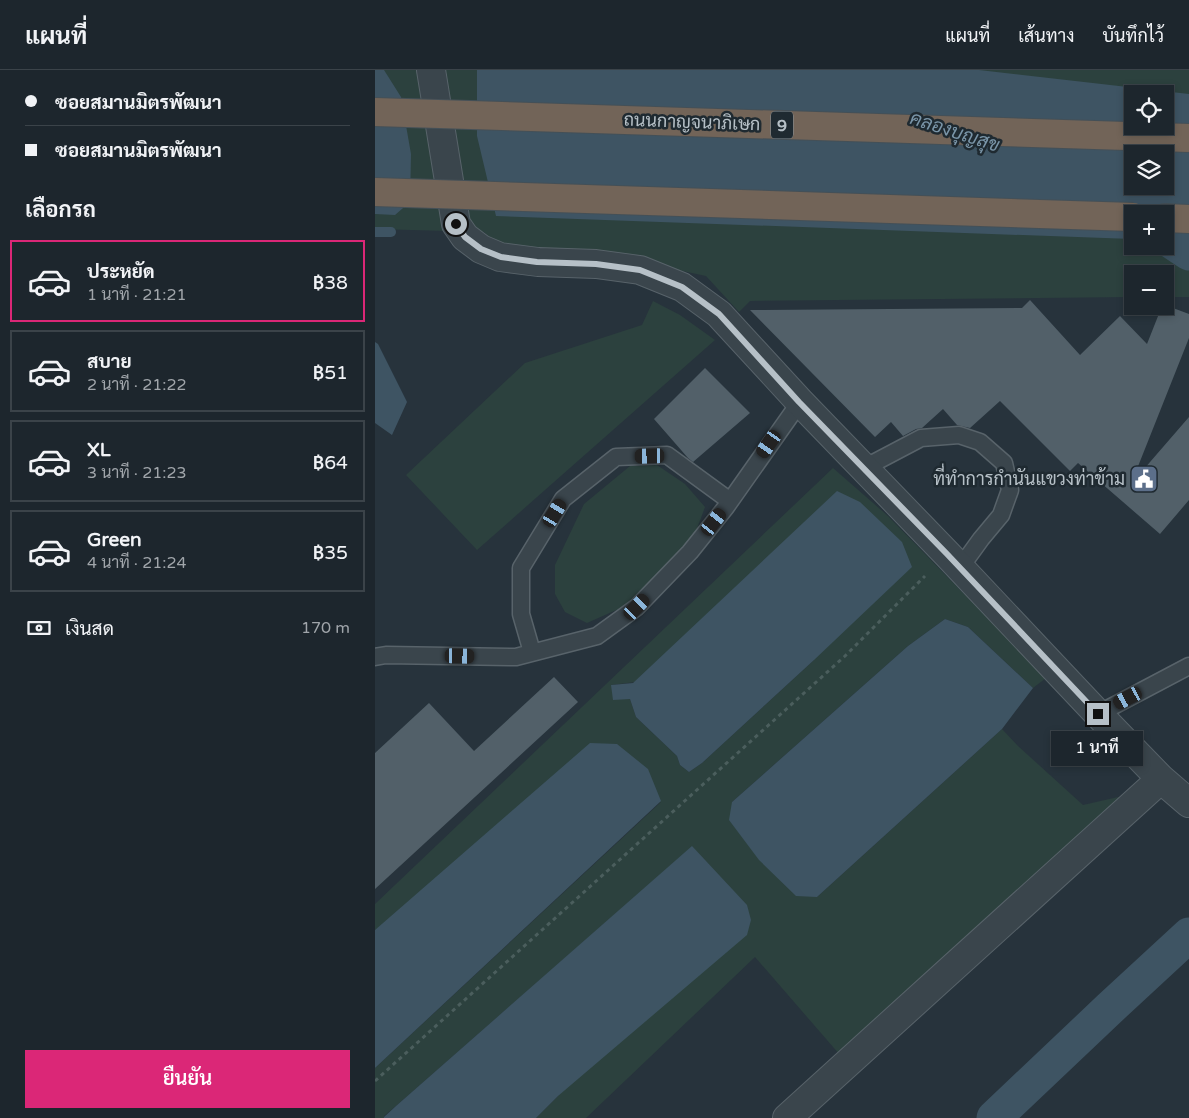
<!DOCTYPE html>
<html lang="th">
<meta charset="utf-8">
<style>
:root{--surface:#1d262d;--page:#252e35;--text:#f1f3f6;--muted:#a0a5aa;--line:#3b4349;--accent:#db2777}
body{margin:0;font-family:"Varela Round",Sarabun,sans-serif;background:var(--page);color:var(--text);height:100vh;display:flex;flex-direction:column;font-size:19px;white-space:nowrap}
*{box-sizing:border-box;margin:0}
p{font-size:16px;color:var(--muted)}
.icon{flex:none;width:28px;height:28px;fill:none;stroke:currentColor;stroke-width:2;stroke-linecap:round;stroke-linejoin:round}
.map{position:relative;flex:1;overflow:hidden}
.details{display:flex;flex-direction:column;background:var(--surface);width:375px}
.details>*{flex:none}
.banner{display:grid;align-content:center;height:110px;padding:0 25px;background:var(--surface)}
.buttons{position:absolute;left:749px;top:15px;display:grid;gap:10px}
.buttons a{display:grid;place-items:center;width:50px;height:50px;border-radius:0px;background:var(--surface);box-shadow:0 2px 8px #0003,0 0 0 1px var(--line);font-size:25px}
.end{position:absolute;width:22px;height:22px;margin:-11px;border:6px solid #b6c0c7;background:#111;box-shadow:0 0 0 2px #111}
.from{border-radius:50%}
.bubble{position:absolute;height:35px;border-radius:0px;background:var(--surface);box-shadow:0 2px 8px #0003,0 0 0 1px var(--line);font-size:16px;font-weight:600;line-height:35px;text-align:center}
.car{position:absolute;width:15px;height:30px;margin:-15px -8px;border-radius:6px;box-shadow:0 0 4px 1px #0007;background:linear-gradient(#222 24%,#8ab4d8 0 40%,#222 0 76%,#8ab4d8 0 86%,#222 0)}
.banner b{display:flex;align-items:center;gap:18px;height:48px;font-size:19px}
.banner b+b{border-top:1px solid var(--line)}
.banner i{width:12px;height:12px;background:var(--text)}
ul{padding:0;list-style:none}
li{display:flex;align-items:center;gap:15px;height:82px;margin:0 10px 8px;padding:0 15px;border:2px solid var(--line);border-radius:0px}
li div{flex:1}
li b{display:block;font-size:19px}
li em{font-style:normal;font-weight:600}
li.on{border-color:var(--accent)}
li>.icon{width:45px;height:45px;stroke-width:1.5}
h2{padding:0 25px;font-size:22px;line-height:60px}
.pay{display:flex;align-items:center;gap:12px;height:55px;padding:0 25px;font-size:19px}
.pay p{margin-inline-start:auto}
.button{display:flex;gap:10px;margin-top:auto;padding:10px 25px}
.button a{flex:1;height:58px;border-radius:0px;background:var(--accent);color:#fff;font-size:20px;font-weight:600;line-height:58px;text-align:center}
header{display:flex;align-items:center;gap:30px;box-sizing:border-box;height:70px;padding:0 25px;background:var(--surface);border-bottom:1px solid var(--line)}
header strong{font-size:24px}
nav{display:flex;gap:28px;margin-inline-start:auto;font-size:18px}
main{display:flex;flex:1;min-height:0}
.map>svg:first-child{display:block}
.green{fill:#2c413e;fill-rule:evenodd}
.water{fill:#3e5463;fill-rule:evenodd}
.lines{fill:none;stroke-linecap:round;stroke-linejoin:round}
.stream{stroke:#3e5463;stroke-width:10}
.canal{stroke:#3e5463;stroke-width:35}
.building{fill:#526069}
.lane-casing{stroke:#58636a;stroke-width:19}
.street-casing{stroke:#58636a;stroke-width:30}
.highway-casing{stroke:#455057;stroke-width:30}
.path{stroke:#4b5e5d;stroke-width:3;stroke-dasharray:4 4;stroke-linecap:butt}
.lane{stroke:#3a454c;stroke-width:16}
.street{stroke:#3a454c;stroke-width:28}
.highway{stroke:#726458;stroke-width:28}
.highway-bridge-casing{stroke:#455057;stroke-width:30;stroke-linecap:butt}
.highway-bridge{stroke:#726458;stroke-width:28}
.route{stroke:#b6c0c7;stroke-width:6}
.labels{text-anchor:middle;stroke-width:5;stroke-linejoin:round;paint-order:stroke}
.shield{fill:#1f2a31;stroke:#89939a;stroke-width:1}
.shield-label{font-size:16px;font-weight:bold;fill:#b6c0c7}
.street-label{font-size:18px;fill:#b6c0c7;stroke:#1f2a31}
.poi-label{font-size:18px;fill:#b6c0c7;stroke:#1f2a31;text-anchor:end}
.water-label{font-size:19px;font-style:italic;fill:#7a95a8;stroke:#1f2a31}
</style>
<header>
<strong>แผนที่</strong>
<nav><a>แผนที่</a><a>เส้นทาง</a><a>บันทึกไว้</a></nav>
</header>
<main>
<section class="details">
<div class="banner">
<b><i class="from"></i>ซอยสมานมิตรพัฒนา</b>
<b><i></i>ซอยสมานมิตรพัฒนา</b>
</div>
<h2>เลือกรถ</h2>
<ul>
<li class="on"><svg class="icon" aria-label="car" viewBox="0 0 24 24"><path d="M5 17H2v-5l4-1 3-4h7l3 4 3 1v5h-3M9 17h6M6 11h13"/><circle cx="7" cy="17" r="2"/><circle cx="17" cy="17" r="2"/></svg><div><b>ประหยัด</b><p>1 นาที · 21:21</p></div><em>฿38</em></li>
<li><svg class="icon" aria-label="car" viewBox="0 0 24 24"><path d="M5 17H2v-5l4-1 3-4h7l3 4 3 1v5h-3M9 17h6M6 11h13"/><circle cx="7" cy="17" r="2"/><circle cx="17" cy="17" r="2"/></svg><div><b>สบาย</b><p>2 นาที · 21:22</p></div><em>฿51</em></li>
<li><svg class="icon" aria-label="car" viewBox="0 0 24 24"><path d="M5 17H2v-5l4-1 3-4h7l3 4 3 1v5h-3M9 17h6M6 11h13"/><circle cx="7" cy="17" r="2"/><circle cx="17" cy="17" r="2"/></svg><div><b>XL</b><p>3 นาที · 21:23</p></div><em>฿64</em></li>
<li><svg class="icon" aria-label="car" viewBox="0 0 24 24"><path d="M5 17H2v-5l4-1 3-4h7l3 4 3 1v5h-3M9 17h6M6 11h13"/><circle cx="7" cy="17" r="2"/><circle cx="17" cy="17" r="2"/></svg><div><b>Green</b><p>4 นาที · 21:24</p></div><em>฿35</em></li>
</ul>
<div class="pay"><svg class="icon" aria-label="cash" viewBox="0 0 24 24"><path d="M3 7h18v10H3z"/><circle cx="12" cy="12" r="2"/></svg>เงินสด<p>170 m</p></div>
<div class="button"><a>ยืนยัน</a></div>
</section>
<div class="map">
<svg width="814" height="1048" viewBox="0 0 814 1048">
<rect width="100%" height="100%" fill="#27333c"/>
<path class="green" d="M 0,0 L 814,0 L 814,227 L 790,227 L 790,204 L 758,204 L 757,227 L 375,231 L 364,242 L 331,206 L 265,192 L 121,174 L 109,162 L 0,159 ZM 758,24 L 790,24 L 790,56 L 758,56 ZM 758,84 L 790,84 L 790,116 L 758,116 ZM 758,144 L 790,144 L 790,176 L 758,176 Z
M 278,231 L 305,245 L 340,270 L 102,480 L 31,405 L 150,293 L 267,255 Z
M 282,395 L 310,414 L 330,437 L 318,470 L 276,516 L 248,537 L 212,553 L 190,542 L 180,524 L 180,495 L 209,434 L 255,396 Z
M 458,398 L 513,446 L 671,608 L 658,618 L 593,557 L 570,549 L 533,576 L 357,732 L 442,827 L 627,659 L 643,676 L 708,735 L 752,725 L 465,985 L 380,887 L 211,1048 L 161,1048 L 183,1026 L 318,776 L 21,1036 L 9,1046 L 9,1048 L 0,1048 L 0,998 L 286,732 L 0,860 L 0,834 ZM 439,590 L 327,693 L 314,702 L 305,695 L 302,686 L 261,647 L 255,629 L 236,615 Z"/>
<path class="water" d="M 0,0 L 9,0 L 26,27 L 36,84 L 35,132 L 20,145 L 0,144 Z
M 102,0 L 604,0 L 814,24 L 814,171 L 790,170 L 790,144 L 758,144 L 757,169 L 121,146 L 102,66 ZM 758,24 L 790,24 L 790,56 L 758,56 ZM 758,84 L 790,84 L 790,116 L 758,116 Z
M 0,272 L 3,274 L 32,332 L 17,365 L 0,353 Z
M 462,421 L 485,432 L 527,472 L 537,497 L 439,590 L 327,693 L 314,702 L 305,695 L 302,686 L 261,647 L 255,629 L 238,630 L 236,615 L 258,613 Z
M 570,549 L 593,557 L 658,618 L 627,659 L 442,827 L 421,826 L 384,790 L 354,750 L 357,732 L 533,576 Z
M 215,673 L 242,674 L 273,699 L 286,731 L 0,998 L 0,860 Z
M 317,776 L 372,835 L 376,850 L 372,865 L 183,1026 L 161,1048 L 9,1048 L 9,1047 L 21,1036 Z"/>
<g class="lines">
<path class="stream" d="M 0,162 L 16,162"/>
<path class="canal" d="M 790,167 L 814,183
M 619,1048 L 735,938 L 814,865"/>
</g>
<path class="building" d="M 655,230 L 705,285 L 745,246 L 772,274 L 787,236 L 790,236 L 790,235 L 814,244 L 814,268 L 756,414 L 814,347 L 814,430 L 785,464 L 703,393 L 695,401 L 625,331 L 595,358 L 582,355 L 568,339 L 547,358 L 541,359 L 528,366 L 516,352 L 500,367 L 375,240 L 647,238 Z
M 330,298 L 375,343 L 318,392 L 313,388 L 279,349 Z
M 179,607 L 203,632 L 0,819 L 0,683 L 54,633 L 99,681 Z"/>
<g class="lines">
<defs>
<path id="lane" d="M 489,398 L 546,368 L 584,365 L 605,372 L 629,393 L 635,420 L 626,445 L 606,469 L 585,498
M 157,582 L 146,544 L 146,498 L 188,429 L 241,387 L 292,385 L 355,431
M 0,587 L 11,585 L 141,587 L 222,566 L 262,537 L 315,482 L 351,437 L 425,332
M 723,644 L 814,596"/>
<path id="street" d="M 56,0 L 81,154 L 90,167 L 106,179 L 125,187 L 163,192 L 221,194 L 265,200 L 307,217 L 344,244 L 425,332 L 572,484 L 723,644 L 786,709 L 814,733
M 412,1048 L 786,709"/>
<path id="highway" d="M 790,148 L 814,149"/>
</defs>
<use href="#lane" class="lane-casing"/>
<use href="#street" class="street-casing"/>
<use href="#highway" class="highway-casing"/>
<path class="path" d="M 0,1011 L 470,586 L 550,506"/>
<use href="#lane" class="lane"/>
<use href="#street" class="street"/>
<use href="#highway" class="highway"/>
<defs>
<path id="highway-bridge" d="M 0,42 L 814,68
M 0,122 L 758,147"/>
</defs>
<use href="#highway-bridge" class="highway-bridge-casing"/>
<use href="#highway-bridge" class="highway-bridge"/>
</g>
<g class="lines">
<path class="route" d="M 81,154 L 90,167 L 106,179 L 126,187 L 162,192 L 221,194 L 265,200 L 307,217 L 344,244 L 424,332 L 572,484 L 723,644"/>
</g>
<defs>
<symbol id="civic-square" viewBox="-11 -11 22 22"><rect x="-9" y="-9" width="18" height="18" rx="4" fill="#5c6f8a" stroke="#1f2a31"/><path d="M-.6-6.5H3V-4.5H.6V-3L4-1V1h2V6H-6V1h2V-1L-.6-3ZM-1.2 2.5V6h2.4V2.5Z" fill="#fff"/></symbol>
</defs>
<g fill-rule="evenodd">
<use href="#civic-square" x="753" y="393" width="32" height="32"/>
</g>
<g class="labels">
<rect class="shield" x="396" y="41.5" width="22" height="27" rx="4"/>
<g class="shield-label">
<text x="407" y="61">9</text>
</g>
<g class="street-label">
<text transform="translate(317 52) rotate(2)" y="6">ถนนกาญจนาภิเษก</text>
</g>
<g class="poi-label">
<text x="750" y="415">ที่ทำการกำนันแขวงท่าข้าม</text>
</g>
<g class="water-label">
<text transform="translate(580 61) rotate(18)" y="7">คลองบุญสุข</text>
</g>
</g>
</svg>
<div class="buttons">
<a><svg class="icon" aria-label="locate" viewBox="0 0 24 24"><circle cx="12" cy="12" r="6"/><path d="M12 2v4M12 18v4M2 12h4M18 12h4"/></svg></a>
<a><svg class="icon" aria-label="layers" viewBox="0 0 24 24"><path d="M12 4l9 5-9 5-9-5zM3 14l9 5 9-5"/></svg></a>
<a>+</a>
<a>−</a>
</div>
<i class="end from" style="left:81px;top:154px"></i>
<i class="end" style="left:723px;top:644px"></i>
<div class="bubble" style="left:676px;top:661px;width:92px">1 นาที</div>
<i class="car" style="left:394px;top:374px;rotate:215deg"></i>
<i class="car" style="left:275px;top:386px;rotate:269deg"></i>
<i class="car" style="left:180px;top:443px;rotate:31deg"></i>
<i class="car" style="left:339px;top:452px;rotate:38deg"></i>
<i class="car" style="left:262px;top:537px;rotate:44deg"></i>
<i class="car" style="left:85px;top:586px;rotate:91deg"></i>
<i class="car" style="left:753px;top:628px;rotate:242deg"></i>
</div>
</main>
